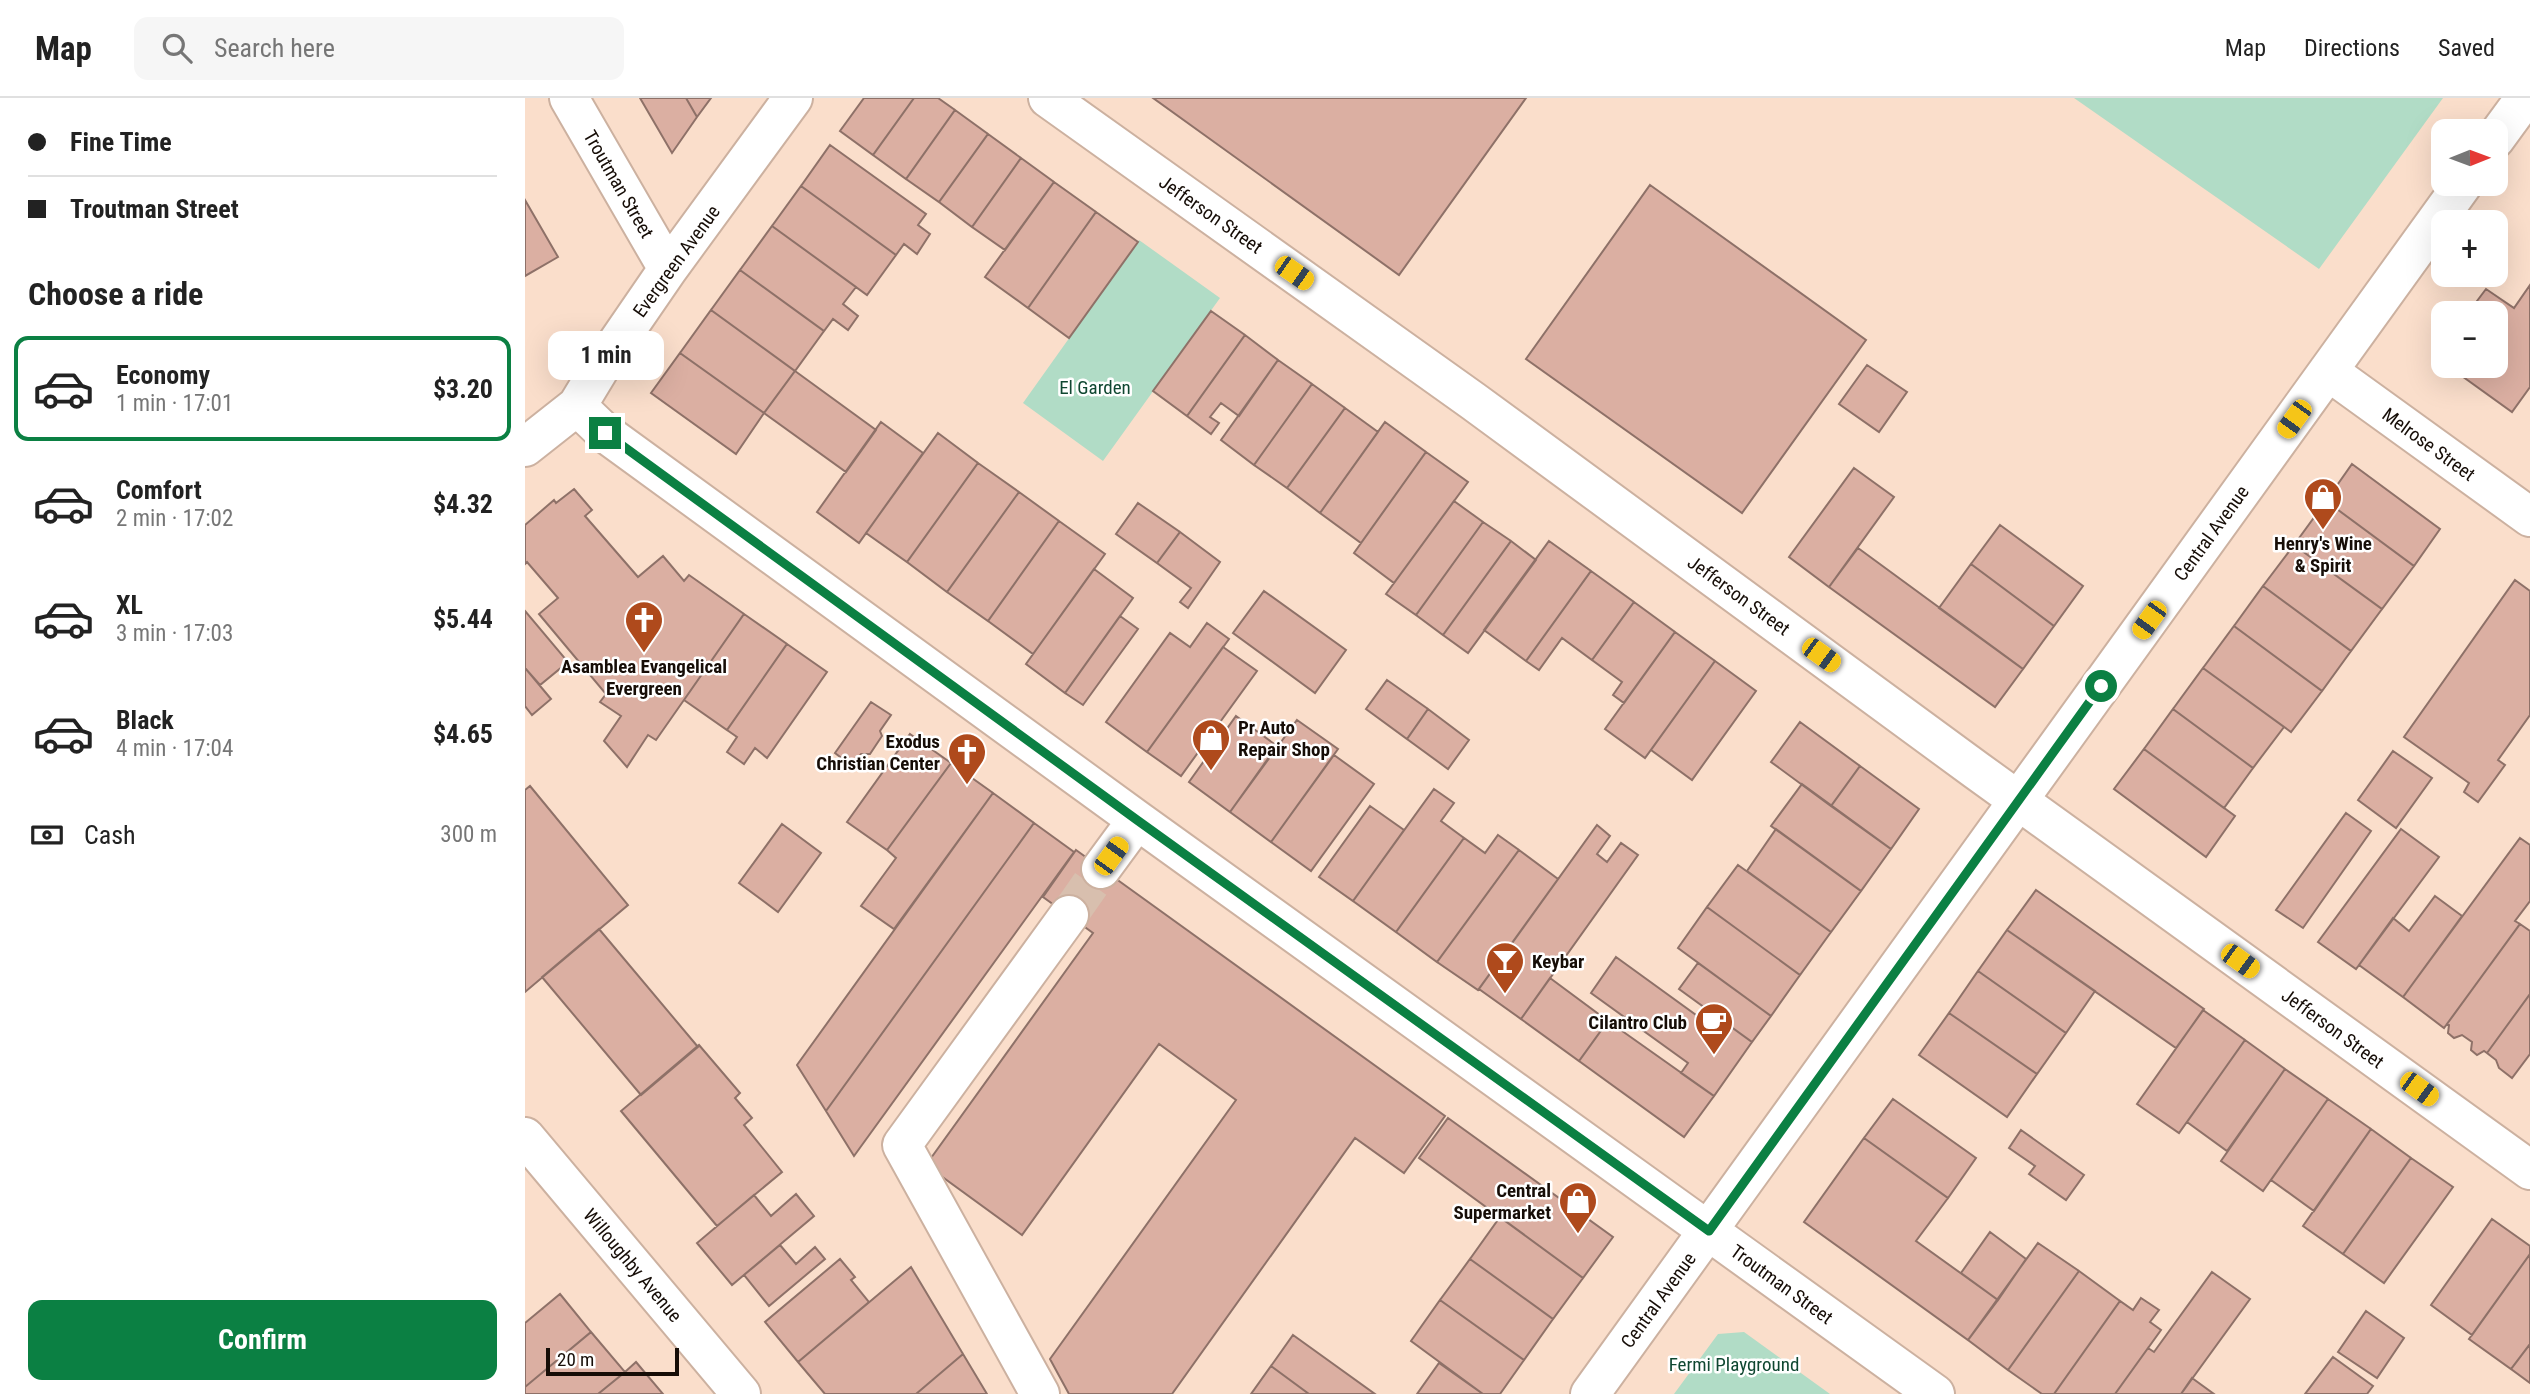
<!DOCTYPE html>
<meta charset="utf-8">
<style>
:root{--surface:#fff;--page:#f6f6f6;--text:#222;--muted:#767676;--line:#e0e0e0;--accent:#0b8043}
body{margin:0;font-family:"Roboto Condensed",sans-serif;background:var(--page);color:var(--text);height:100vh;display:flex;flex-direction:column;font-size:26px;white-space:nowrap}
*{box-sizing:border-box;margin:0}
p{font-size:23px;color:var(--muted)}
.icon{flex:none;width:38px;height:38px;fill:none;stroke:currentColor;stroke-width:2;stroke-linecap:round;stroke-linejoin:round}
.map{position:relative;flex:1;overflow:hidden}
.panel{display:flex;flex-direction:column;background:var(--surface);width:525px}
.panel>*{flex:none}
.banner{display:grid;align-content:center;height:154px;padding:0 28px;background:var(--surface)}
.needle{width:46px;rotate:89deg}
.fabs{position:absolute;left:1906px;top:21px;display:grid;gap:14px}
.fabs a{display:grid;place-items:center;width:77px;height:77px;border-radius:14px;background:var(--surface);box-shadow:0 7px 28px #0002;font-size:35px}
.scale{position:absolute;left:21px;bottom:18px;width:133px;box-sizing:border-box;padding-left:7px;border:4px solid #160d07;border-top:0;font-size:19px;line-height:24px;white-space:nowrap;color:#160d07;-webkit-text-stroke:5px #fff;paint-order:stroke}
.end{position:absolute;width:32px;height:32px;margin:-16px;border:9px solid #0b8043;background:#fff;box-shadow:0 0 0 4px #fff}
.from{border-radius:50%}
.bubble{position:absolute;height:49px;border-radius:14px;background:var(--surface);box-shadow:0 7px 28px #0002;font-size:23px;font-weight:700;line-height:49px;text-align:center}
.car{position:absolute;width:21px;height:42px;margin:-21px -10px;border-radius:9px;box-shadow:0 0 5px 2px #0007;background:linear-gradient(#f5c518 24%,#345 0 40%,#f5c518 0 76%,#345 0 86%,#f5c518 0)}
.banner b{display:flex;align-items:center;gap:24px;height:66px;font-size:26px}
.banner b+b{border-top:2px solid var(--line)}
.banner i{width:18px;height:18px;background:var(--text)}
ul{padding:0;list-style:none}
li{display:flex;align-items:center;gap:21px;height:105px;margin:0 14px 10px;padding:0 14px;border:4px solid transparent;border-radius:14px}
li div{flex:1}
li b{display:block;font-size:26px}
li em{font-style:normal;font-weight:700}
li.selected{border-color:var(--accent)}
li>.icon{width:63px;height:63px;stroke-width:1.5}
h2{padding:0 28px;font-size:32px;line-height:84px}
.pay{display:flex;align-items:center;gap:18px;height:77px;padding:0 28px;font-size:26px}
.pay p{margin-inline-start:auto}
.primary-button{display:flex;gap:14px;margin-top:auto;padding:14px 28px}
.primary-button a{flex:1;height:80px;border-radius:14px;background:var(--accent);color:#fff;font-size:28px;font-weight:700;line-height:80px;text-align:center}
header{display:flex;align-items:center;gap:42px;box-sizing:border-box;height:98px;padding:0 35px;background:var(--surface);border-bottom:2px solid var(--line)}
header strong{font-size:33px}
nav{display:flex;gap:38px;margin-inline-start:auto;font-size:24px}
.search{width:490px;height:63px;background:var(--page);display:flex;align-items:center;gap:18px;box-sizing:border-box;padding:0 24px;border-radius:14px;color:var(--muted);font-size:26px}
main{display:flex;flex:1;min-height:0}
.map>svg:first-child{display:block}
.green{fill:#b1dcc6}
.building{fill:#dbafa2;stroke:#8e7168;stroke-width:2}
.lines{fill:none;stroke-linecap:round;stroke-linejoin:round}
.minor-tunnel{stroke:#d8bfae;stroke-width:38;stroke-dasharray:38 19;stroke-linecap:butt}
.minor-casing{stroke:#ccb1a0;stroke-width:42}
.minor{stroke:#fff;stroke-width:38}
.route{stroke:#0b8043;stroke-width:9}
.labels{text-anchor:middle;stroke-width:5;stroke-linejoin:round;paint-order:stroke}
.street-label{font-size:19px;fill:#160d07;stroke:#fff}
.park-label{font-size:19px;fill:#0f4731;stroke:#fff}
.poi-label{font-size:19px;font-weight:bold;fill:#160d07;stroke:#fff;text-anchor:end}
</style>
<header>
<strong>Map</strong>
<div class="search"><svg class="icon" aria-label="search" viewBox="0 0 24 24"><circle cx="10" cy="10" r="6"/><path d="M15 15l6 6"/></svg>Search here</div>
<nav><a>Map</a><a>Directions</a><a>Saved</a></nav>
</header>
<main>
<section class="panel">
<div class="banner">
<b><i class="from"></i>Fine Time</b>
<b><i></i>Troutman Street</b>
</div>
<h2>Choose a ride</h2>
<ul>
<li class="selected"><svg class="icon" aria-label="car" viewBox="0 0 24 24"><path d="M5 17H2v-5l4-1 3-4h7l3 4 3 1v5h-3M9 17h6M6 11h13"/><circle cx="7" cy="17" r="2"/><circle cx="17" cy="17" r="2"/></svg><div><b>Economy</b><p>1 min · 17:01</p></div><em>$3.20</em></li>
<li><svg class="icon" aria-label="car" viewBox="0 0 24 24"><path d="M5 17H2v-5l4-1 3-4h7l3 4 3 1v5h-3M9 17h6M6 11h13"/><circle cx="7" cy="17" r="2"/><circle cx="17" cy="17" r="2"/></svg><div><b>Comfort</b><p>2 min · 17:02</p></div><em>$4.32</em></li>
<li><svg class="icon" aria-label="car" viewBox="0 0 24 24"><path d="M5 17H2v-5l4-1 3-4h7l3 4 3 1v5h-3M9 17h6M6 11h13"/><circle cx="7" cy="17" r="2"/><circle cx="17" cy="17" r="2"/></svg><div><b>XL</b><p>3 min · 17:03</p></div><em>$5.44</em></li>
<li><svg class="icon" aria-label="car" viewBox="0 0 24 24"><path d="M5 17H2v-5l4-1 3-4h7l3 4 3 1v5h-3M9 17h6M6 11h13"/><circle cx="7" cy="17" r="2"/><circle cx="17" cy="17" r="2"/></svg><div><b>Black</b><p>4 min · 17:04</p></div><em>$4.65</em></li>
</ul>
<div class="pay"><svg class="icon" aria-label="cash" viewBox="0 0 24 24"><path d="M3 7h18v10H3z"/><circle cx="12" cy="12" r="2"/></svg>Cash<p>300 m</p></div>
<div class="primary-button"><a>Confirm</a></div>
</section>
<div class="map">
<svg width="2005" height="1296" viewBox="0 0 2005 1296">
<rect width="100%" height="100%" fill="#fadecb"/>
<path class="green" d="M 1549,0 L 1918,0 L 1794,171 Z
M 614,142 L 695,200 L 578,363 L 498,305 Z
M 1219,1234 L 1305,1296 L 1149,1296 L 1193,1236 Z"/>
<path class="building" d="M 115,0 L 161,0 L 172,19 L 147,55 Z
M 161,0 L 186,0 L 172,19 Z
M 339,0 L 389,0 L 348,57 L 315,33 Z
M 389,0 L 413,0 L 430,12 L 381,81 L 348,57 Z
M 628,0 L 1001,0 L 874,177 Z
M 430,12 L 463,36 L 414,104 L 381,81 Z
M 463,36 L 496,60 L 447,129 L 414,104 Z
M 305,47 L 401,116 L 393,127 L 405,136 L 392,156 L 379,146 L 371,157 L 276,88 Z
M 496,60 L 529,84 L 480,152 L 447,129 Z
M 529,84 L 571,114 L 503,210 L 460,179 Z
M 1125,87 L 1341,242 L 1217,415 L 1001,261 Z
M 276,88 L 371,157 L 342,197 L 247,128 Z
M 0,102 L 33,159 L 0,178 Z
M 571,114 L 613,144 L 544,240 L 503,210 Z
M 247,128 L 331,189 L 318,206 L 333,218 L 323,232 L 308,221 L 299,233 L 215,172 Z
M 215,172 L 299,233 L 270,273 L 186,212 Z
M 2005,187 L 2005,289 L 1987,314 L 1923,268 L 1970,268 L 1970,215 L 1943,215 L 1961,191 L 1989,210 Z
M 186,212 L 270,273 L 239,315 L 155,255 Z
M 686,213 L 720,237 L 662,318 L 628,293 Z
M 720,237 L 753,262 L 714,318 L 696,305 L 685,319 L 694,325 L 686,336 L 662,318 Z
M 155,255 L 239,315 L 211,356 L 126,295 Z
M 753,262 L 787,286 L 729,367 L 696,342 Z
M 1342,267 L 1382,294 L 1354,334 L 1314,306 Z
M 270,273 L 351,332 L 321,374 L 239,315 Z
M 787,286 L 820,310 L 762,390 L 729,367 Z
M 820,310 L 853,334 L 795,415 L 762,390 Z
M 356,324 L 398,355 L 334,445 L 292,414 Z
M 860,324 L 901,354 L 836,445 L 795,415 Z
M 413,335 L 453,365 L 382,464 L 341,435 Z
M 901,354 L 943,384 L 869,485 L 829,455 Z
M 453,365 L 494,394 L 422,494 L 382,464 Z
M 1827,366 L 1915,431 L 1889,468 L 1801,403 Z
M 1329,370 L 1369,399 L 1304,489 L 1264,459 Z
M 49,391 L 67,412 L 60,418 L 113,479 L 138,458 L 159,483 L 164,477 L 219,516 L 131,642 L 123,637 L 102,669 L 79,643 L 96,618 L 75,604 L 81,596 L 14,516 L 33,500 L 2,464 L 0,466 L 0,427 L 29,402 L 31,405 Z
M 494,394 L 534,423 L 463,523 L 422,494 Z
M 929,403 L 958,424 L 891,517 L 861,496 Z
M 1801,403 L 1889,468 L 1857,511 L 1769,447 Z
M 613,405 L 655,434 L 632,465 L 591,436 Z
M 534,423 L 580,456 L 508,556 L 463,523 Z
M 958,424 L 986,443 L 918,537 L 891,517 Z
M 1475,427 L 1558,488 L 1529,528 L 1446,466 Z
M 655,434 L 695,464 L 663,510 L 655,504 L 666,490 L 632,465 Z
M 986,443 L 1011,462 L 943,555 L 918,537 Z
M 1024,443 L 1066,473 L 1001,563 L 959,532 Z
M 1769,447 L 1857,511 L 1826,553 L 1738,488 Z
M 1333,450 L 1498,571 L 1470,609 L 1304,489 Z
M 1446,466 L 1529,528 L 1498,571 L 1414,510 Z
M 569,471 L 608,500 L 540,595 L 501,566 Z
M 1066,473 L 1109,504 L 1067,562 L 1037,540 L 1014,572 L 1001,563 Z
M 1990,482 L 2005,493 L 2005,617 L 1973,662 L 1980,667 L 1953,704 L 1939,694 L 1944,685 L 1879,639 Z
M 1738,488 L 1826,553 L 1797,593 L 1709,528 Z
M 739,493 L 821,552 L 790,595 L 708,535 Z
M 1109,504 L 1150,534 L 1099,605 L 1088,597 L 1097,584 L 1067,562 Z
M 0,513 L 43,564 L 15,587 L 0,570 Z
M 219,516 L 262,546 L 202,632 L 159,602 Z
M 595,518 L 613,531 L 558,607 L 540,595 Z
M 682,525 L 704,541 L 622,654 L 581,624 L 645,535 L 665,549 Z
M 1709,528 L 1797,593 L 1766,634 L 1678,570 Z
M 1150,534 L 1190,563 L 1120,660 L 1080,631 Z
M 262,546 L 302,574 L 242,660 L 230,650 L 219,666 L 202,654 L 212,639 L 202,632 Z
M 698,549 L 732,573 L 656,678 L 622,654 Z
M 1190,563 L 1231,593 L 1167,682 L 1126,652 Z
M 0,570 L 26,601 L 7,617 L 0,608 Z
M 1678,570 L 1759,629 L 1728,670 L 1648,611 Z
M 862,582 L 903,611 L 882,641 L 841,611 Z
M 346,604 L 366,617 L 355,633 L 357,638 L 345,656 L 336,656 L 327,668 L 310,655 Z
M 903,611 L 944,642 L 923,671 L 882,641 Z
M 1648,611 L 1728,670 L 1699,710 L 1619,651 Z
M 711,618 L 752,648 L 705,714 L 664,684 Z
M 772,622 L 813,651 L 746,744 L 705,714 Z
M 1275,624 L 1335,668 L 1306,708 L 1246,664 Z
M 385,636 L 426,665 L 362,752 L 322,724 Z
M 1619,651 L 1710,718 L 1681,759 L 1589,691 Z
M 1868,653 L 1907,680 L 1871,730 L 1833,702 Z
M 809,657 L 849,686 L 786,773 L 746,744 Z
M 426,665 L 468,695 L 369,831 L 336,808 L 371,760 L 362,752 Z
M 1335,668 L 1394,711 L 1366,751 L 1306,708 Z
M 1277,686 L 1366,751 L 1336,793 L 1246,728 Z
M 5,688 L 103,807 L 0,894 L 0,692 Z
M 909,691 L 929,705 L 916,723 L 939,740 L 871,834 L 828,803 Z
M 468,695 L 509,725 L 301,1013 L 272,967 Z
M 845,708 L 879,732 L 828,803 L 794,779 Z
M 1821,715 L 1846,733 L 1778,830 L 1751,812 Z
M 509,725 L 549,754 L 329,1058 L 301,1013 Z
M 257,726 L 296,755 L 253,814 L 214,785 Z
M 1072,727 L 1085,738 L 1072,756 L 1082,764 L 1096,745 L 1113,757 L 996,921 L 954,891 Z
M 1251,731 L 1336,793 L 1306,834 L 1222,773 Z
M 1876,731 L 1914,759 L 1831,871 L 1793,844 Z
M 973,737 L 994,752 L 912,864 L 871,834 L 939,740 L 960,755 Z
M 1995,740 L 2005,747 L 2005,803 L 1990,823 L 1995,826 L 1919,930 L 1878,899 Z
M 551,752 L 920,1018 L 879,1075 L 830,1040 L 647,1296 L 544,1296 L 525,1261 L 711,1002 L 634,946 L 497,1137 L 401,1067 L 568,835 L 518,799 Z
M 994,752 L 1033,781 L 953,892 L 912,864 Z
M 1213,767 L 1306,834 L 1275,877 L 1182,809 Z
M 1511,792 L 1679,911 L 1651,950 L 1482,832 Z
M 1910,798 L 1937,818 L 1878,899 L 1834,867 L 1868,820 L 1884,833 Z
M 1182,809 L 1275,877 L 1246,918 L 1153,850 Z
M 1995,826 L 2005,833 L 2005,896 L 1962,955 L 1959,953 L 1952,957 L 1946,952 L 1947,944 L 1937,937 L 1929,940 L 1923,935 L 1924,927 L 1922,926 Z
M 74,831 L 173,949 L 116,997 L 17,879 Z
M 1482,832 L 1570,893 L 1541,935 L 1453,873 Z
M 1091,859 L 1189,930 L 1195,921 L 1227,944 L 1189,998 L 1156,975 L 1163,965 L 1066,895 Z
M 1173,865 L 1246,918 L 1227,944 L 1154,891 Z
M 1453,873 L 1541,935 L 1512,976 L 1424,915 Z
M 1025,880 L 1083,923 L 1054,963 L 996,921 Z
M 2005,896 L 2005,956 L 1987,980 L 1974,970 L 1971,962 L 1962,955 Z
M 1678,912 L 1720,942 L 1654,1035 L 1612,1006 Z
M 1424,915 L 1512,976 L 1482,1019 L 1394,957 Z
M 1083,923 L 1189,998 L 1159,1039 L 1054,963 Z
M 1720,942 L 1760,971 L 1702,1053 L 1662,1024 Z
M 174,947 L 215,995 L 210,1000 L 227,1020 L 219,1027 L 257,1074 L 192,1128 L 96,1013 Z
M 1760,971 L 1803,1001 L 1738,1093 L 1696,1063 Z
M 1368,1001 L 1451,1060 L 1423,1100 L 1339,1040 Z
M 1803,1001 L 1846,1031 L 1789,1113 L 1746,1082 Z
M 923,1020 L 1088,1139 L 1058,1180 L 894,1060 Z
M 1846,1031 L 1886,1060 L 1818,1156 L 1778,1128 Z
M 1496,1032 L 1559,1077 L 1541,1102 L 1504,1076 L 1510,1068 L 1484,1050 Z
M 1339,1040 L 1423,1100 L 1391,1143 L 1473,1202 L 1443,1242 L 1279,1124 Z
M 1886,1060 L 1928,1089 L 1859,1185 L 1818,1156 Z
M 271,1096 L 289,1118 L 207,1187 L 172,1145 L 229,1097 L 246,1118 Z
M 975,1119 L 1058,1180 L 1028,1221 L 945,1161 Z
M 1967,1121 L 2005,1148 L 2005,1156 L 1947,1237 L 1906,1207 Z
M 1465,1134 L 1501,1161 L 1473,1202 L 1436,1175 Z
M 1513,1145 L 1554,1173 L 1483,1272 L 1443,1242 Z
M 255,1147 L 271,1166 L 290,1149 L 300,1161 L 244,1208 L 219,1177 Z
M 2005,1156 L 2005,1246 L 1986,1271 L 1944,1241 Z
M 315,1161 L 330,1179 L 326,1182 L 344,1204 L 273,1264 L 240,1224 Z
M 945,1161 L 1028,1221 L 999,1262 L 915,1202 Z
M 386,1169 L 438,1256 L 391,1296 L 300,1296 L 273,1264 Z
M 1554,1173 L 1595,1203 L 1529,1296 L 1517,1296 L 1483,1272 Z
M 1687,1174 L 1725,1201 L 1656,1296 L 1590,1296 L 1623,1250 L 1629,1254 Z
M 35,1196 L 66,1234 L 0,1289 L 0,1225 Z
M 1616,1200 L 1634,1212 L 1625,1224 L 1636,1232 L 1590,1296 L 1529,1296 L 1595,1203 L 1608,1212 Z
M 915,1202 L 999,1262 L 975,1296 L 958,1296 L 886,1243 Z
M 1841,1213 L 1879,1240 L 1852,1280 L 1813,1254 Z
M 66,1234 L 100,1274 L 73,1296 L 0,1296 L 0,1289 Z
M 768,1237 L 850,1296 L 784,1296 L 746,1268 Z
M 2005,1246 L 2005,1285 L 1986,1271 Z
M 438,1256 L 462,1296 L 391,1296 Z
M 1808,1259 L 1848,1288 L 1842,1296 L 1780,1296 Z
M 111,1264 L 138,1296 L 73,1296 L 100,1274 Z
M 914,1265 L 958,1296 L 892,1296 Z
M 746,1268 L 784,1296 L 726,1296 Z
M 1667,1280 L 1689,1296 L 1656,1296 Z"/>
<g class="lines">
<path class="minor-tunnel" d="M 544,817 L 576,771"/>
<defs>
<path id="minor" d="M 44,0 L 143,171
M 523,0 L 948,303 L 1451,672 L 2005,1072
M 1970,41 L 2000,0
M 1803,273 L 2005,419
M 52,308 L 80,335 L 612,722 L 1410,1296
M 0,349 L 52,308 L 75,270 L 143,171 L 268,0
M 576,771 L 612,722
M 0,1039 L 216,1296
M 515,1296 L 377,1047 L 544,817
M 1065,1296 L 1938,86"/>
</defs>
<use href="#minor" class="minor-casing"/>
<use href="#minor" class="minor"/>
</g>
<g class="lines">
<path class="route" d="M 80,335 L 612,722 L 1184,1133 L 1576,588"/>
</g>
<defs>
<symbol id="shop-pin" viewBox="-11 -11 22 30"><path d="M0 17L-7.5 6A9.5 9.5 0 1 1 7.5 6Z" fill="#af4a1c" stroke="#fff"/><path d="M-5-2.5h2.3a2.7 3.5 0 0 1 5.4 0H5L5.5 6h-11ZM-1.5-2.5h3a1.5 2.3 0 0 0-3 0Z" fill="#fff"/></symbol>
<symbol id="church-pin" viewBox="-11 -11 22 30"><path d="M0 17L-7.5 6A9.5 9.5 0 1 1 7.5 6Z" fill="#af4a1c" stroke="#fff"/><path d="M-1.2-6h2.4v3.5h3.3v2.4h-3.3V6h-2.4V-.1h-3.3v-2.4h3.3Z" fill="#fff"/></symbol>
<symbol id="bar-pin" viewBox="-11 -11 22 30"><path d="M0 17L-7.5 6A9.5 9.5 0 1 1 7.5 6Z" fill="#af4a1c" stroke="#fff"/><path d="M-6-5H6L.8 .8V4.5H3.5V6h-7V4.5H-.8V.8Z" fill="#fff"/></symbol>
<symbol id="cafe-pin" viewBox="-11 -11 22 30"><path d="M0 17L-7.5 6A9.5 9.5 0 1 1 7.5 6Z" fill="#af4a1c" stroke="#fff"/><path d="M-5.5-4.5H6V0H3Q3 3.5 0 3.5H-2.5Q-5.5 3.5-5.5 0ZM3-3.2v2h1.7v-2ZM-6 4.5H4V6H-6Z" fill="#fff"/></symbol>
</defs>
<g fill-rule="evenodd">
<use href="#shop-pin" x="1776" y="377" width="44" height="60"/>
<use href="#church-pin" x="97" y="500" width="44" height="60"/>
<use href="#shop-pin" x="664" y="618" width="44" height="60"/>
<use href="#church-pin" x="420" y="632" width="44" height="60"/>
<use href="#bar-pin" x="958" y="841" width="44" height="60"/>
<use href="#cafe-pin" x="1167" y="902" width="44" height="60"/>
<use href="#shop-pin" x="1031" y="1081" width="44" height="60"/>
</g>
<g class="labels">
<g class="street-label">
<text transform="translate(94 86) rotate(60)" y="7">Troutman Street</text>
<text transform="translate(686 116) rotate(35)" y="7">Jefferson Street</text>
<text transform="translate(151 163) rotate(-54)" y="7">Evergreen Avenue</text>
<text transform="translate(1904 346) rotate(36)" y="7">Melrose Street</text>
<text transform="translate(1686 435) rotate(-54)" y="7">Central Avenue</text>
<text transform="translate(1214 497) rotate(36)" y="7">Jefferson Street</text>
<text transform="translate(1808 930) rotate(36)" y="7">Jefferson Street</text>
<text transform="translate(108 1167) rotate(50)" y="7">Willoughby Avenue</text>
<text transform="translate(1257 1186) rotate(36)" y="7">Troutman Street</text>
<text transform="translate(1133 1202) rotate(-54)" y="7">Central Avenue</text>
</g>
<g class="park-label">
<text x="570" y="296">El Garden</text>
<text x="1209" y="1273">Fermi Playground</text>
</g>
<g class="poi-label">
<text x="1798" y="452" text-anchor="middle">Henry's Wine<tspan x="1798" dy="22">&amp; Spirit</tspan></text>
<text x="119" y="575" text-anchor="middle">Asamblea Evangelical<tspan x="119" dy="22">Evergreen</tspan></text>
<text x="713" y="636" text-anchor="start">Pr Auto<tspan x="713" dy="22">Repair Shop</tspan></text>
<text x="415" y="650">Exodus<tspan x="415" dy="22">Christian Center</tspan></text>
<text x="1007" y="870" text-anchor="start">Keybar</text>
<text x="1162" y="931">Cilantro Club</text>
<text x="1026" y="1099">Central<tspan x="1026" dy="22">Supermarket</tspan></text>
</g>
</g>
</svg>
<div class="fabs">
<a><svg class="needle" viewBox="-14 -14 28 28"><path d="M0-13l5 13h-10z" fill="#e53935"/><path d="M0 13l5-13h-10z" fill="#767676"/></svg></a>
<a>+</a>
<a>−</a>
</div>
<div class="scale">20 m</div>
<i class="end from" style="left:1576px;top:588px"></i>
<i class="end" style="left:80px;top:335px"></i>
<div class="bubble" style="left:23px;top:233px;width:116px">1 min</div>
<i class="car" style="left:769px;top:175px;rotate:125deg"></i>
<i class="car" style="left:1769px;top:321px;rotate:216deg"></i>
<i class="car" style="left:1624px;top:522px;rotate:216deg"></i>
<i class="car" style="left:1296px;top:557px;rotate:126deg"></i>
<i class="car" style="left:586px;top:758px;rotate:36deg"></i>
<i class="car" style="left:1715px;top:863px;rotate:126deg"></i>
<i class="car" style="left:1894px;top:991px;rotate:126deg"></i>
</div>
</main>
